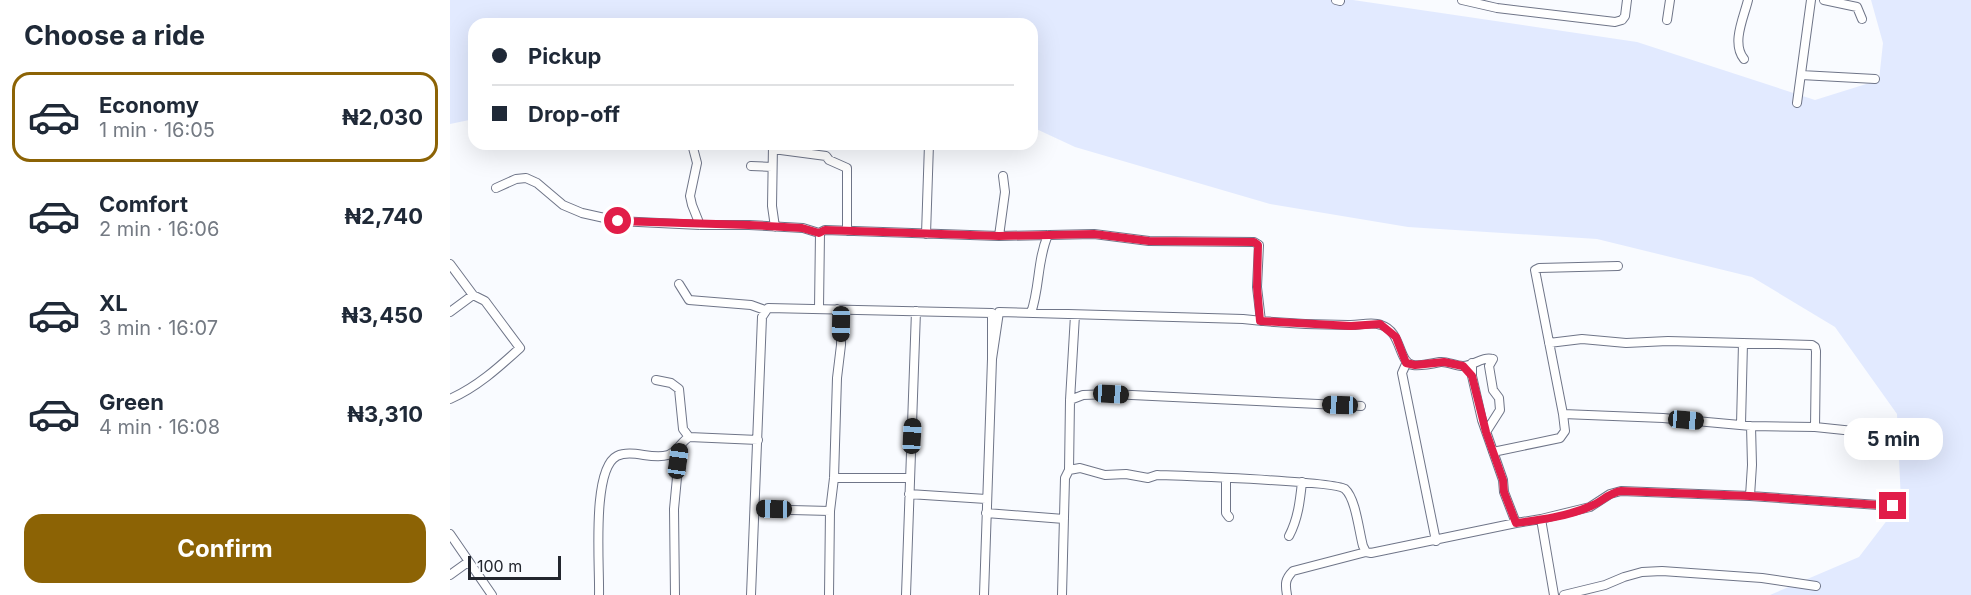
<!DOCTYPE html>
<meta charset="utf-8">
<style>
:root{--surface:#fff;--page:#f6f6f7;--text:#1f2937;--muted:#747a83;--line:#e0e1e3;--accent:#8c6305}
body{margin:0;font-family:Inter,sans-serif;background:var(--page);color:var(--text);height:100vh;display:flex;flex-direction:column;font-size:22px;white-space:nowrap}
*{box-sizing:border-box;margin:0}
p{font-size:20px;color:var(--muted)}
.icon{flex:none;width:33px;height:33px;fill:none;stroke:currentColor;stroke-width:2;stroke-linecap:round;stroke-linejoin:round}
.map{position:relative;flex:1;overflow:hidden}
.side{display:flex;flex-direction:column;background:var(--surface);width:450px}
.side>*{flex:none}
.top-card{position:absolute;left:18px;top:18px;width:570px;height:132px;border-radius:18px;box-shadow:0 6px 24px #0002;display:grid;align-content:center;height:132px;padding:0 24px;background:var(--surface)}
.scale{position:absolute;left:18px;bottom:15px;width:93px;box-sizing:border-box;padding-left:6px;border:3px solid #23262e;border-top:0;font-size:16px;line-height:21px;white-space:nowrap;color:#23262e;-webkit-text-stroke:4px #f9fbff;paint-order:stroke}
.end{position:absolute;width:27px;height:27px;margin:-14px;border:8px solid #e11d48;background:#fff;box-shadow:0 0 0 3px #fff}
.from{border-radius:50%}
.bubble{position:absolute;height:42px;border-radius:18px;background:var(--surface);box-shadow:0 6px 24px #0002;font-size:20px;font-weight:700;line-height:42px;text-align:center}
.car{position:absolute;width:18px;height:36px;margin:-18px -9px;border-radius:8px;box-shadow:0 0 4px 2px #0007;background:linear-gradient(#222 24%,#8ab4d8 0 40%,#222 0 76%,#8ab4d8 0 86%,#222 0)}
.top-card b{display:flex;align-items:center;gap:21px;height:57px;font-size:22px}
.top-card b+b{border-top:2px solid var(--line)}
.top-card i{width:15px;height:15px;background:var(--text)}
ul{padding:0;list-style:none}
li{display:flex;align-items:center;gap:18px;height:90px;margin:0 12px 9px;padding:0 12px;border:3px solid transparent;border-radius:18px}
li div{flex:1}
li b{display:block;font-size:22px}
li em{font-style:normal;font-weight:700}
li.active{border-color:var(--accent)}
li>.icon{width:54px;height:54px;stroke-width:1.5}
h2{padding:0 24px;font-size:27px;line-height:72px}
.cta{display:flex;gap:12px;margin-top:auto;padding:12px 24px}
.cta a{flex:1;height:69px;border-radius:18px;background:var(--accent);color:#fff;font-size:24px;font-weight:700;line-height:69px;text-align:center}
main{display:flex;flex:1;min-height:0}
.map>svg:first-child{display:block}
.green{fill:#e2eaff}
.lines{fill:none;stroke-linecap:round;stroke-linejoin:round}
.minor-casing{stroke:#6f7588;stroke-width:10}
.minor{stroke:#fff;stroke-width:8}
.route{stroke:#e11d48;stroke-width:8}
</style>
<main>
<section class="side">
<h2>Choose a ride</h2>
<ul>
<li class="active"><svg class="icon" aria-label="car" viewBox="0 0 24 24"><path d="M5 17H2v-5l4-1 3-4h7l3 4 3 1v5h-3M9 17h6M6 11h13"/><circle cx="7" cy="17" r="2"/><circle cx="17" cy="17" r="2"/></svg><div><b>Economy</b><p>1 min · 16:05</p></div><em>₦2,030</em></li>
<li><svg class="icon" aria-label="car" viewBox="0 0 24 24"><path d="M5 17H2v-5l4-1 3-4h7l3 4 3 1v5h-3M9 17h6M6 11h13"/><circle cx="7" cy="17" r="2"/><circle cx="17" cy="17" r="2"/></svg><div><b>Comfort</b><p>2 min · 16:06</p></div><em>₦2,740</em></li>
<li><svg class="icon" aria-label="car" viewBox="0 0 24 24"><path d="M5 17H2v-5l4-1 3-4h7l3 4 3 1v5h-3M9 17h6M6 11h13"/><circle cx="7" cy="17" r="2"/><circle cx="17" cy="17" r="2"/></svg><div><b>XL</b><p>3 min · 16:07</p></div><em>₦3,450</em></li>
<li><svg class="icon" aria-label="car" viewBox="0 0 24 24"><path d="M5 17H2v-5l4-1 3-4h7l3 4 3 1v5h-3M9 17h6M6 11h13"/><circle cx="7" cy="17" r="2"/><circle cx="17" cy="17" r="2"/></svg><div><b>Green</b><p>4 min · 16:08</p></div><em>₦3,310</em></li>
</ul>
<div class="cta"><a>Confirm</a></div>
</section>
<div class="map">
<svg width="1521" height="595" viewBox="0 0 1521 595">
<rect width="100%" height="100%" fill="#f9fbff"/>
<path class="green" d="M 0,0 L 903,0 L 1187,42 L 1365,100 L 1429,80 L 1433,43 L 1421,0 L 1521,0 L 1521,595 L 1320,595 L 1409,557 L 1451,502 L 1447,414 L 1385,327 L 1302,277 L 1147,239 L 958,227 L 820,204 L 625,147 L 582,127 L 582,24 L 24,24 L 24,119 L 0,124 Z"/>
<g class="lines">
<defs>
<path id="minor" d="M 886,0 L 890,1
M 1012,0 L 1047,8 L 1165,22 L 1172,20 L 1175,16 L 1177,0
M 1374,0 L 1407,7 L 1412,19
M 1217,20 L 1220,0
M 1294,59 C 1281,43 1294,17 1298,0
M 1351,75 L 1425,79
M 1347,103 L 1361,0
M 242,144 L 247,163 L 240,196 L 242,205 L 250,225
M 323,145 L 322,206 L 325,227
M 323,149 L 376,156 L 379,160 L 397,168 L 397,231
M 301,166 L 322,167
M 46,188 L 66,179 L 76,178 L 87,183 L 113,205 L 132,213 L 168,221 L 250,225 L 299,225 L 353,228 L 369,233 L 375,230 L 549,236 L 644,234 L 699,241 L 804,242 L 809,245 L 807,287 L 811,321
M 476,234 L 479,144
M 549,236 L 555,192 L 553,176
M 0,264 L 23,295 L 35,301 L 70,348 C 48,368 27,387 0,399
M 229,284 L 239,300 L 301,305 L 315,310
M 369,308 L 370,233
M 0,312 L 23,295
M 581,313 C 590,287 587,260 598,235
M 1022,363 L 1022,376 L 1032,420 L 1053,480 L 1054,492 L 1066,523 L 1091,519
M 956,364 L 952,373 L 986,541
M 206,380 L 221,383 L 229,389 L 233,429 L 239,437
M 620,400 L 633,395 L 661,394 L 911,406
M 1113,414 L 1085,270 L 1089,268 L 1168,266
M 1291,424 L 1293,343
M 1365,427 L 1471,438
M 1036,432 L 1050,410 L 1049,398 L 1043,390 L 1039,366 L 1043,359
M 1043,452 L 1110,438 L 1115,431 L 1113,414 L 1213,418 L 1301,426 L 1365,427 L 1366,351 L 1365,347 L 1362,345 L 1218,341 L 1176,343 L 1132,339 L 1099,343
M 619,470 L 630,468 L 655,475 L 676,474 L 698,478 L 707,475 C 732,476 886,481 895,489 C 906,499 909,532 913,546 L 916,552 L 921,553 L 1066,523
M 384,478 L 459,478
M 776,479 L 776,513 L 779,517
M 459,494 L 536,499
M 1300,496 L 1302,465 L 1301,426
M 305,509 L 380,511
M 536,513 L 614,519
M 0,534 L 42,595
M 839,536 C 848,519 850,501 852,482
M 0,575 L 18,562
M 149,595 C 150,568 141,469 167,456 C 182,449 202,460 218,455 C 227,452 231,442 239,437 L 308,440
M 225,595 L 224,509 L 230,446
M 301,595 L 312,317 L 318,308 L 542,313 L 542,359 L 549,312 L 793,319 C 828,323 863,325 898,325 C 908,326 921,321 931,325 C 952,331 948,363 963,365 C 972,366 981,364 990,362 C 997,361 1005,366 1013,366 C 1024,366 1032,356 1043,359
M 379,595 L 380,511 L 384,478 L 387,378 L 391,345 L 391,323 L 387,309
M 456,595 L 466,311
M 534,595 L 542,359
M 612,595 L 615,478 L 619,470 L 620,400 L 625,315
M 837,595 C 835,584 835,579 843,571 L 916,552
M 1104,595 L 1091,519 L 1140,507 L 1160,494 L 1171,491 L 1300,496 L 1443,506
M 1114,595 L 1155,585 L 1174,577 L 1192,572 L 1212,571 L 1312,578 L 1366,586"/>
</defs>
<use href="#minor" class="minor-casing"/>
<use href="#minor" class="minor"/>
</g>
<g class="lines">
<path class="route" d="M 168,221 L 299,225 L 352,228 L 369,233 L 375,230 L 549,236 L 644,234 L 699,241 L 804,242 L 808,245 L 807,287 L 810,321 L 901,326 L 930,324 L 946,337 L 956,363 L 965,365 L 994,362 L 1013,366 L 1022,376 L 1036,432 L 1053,480 L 1054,492 L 1066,523 C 1090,520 1119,516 1141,506 C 1152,502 1158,493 1171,491 L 1300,496 L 1443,506"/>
</g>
</svg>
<div class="scale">100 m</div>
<i class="end from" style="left:168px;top:221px"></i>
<i class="end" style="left:1443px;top:506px"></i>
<div class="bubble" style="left:1394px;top:418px;width:99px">5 min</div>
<i class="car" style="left:391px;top:324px;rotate:181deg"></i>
<i class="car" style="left:661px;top:394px;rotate:93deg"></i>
<i class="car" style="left:890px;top:405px;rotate:272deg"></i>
<i class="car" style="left:1236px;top:420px;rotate:95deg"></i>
<i class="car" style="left:462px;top:436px;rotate:3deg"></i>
<i class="car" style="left:228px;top:461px;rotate:8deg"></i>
<i class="car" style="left:324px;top:509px;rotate:271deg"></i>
<div class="top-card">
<b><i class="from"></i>Pickup</b>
<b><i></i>Drop-off</b>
</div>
</div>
</main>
